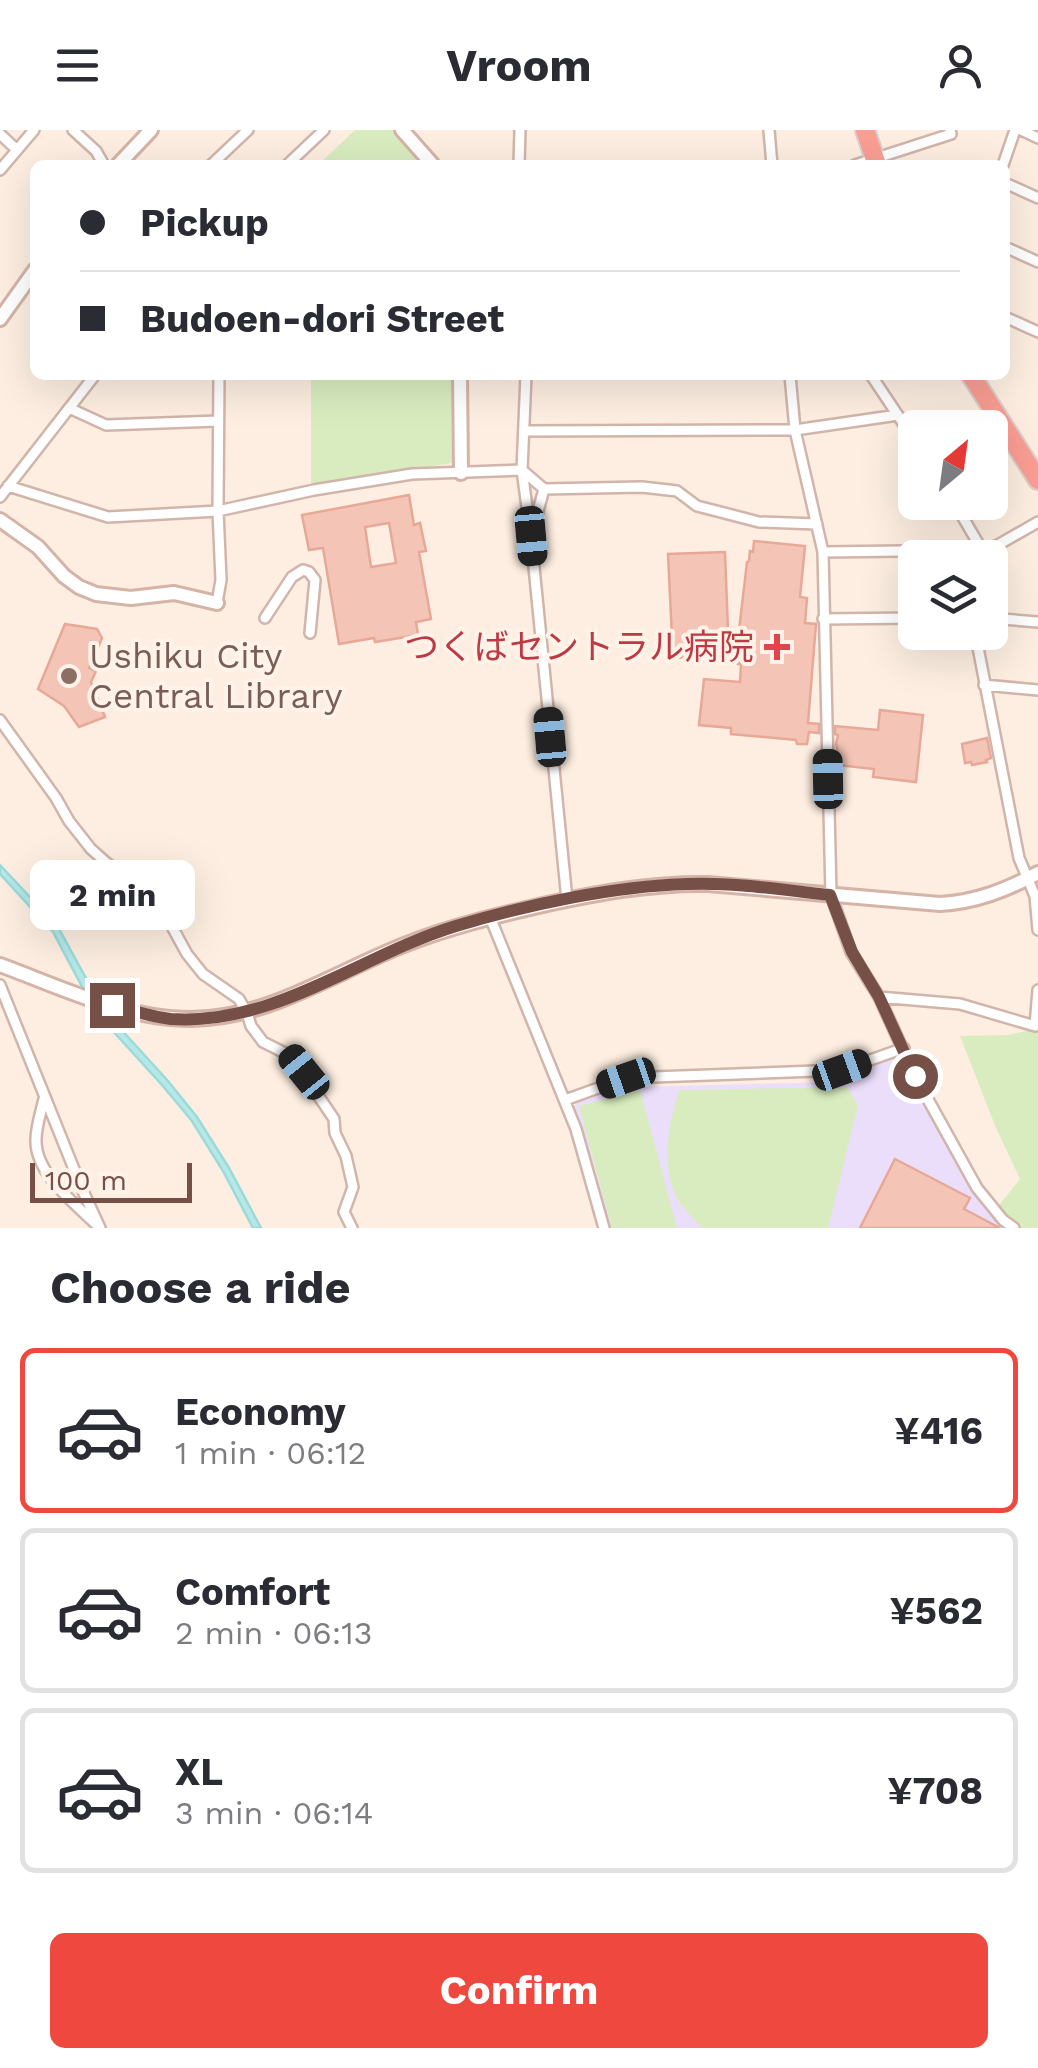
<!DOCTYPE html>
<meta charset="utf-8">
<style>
:root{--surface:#fff;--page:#f7f7f7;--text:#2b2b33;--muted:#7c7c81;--line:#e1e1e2;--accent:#ef493f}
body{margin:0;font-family:"Work Sans","Noto Sans JP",sans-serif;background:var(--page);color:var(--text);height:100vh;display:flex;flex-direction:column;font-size:38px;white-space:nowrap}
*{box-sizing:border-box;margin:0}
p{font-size:32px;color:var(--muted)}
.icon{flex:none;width:55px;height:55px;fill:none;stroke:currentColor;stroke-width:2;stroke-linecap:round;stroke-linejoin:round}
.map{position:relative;height:1098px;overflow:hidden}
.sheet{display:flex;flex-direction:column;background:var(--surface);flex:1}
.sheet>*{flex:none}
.hud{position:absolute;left:30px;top:30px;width:980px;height:220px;border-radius:15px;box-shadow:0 10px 40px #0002;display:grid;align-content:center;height:220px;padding:0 50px;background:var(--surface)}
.needle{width:65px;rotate:29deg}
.buttons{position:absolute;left:898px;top:280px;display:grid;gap:20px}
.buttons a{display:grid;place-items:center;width:110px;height:110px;border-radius:15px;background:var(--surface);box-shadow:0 10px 40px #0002;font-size:50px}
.scale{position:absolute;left:30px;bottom:25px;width:162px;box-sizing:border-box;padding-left:10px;border:5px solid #765047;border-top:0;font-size:28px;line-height:35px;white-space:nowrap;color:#765047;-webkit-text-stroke:8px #fff3e9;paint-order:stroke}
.end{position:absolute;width:45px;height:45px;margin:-22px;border:12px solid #765047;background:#fff;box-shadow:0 0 0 5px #fff}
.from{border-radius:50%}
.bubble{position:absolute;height:70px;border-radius:15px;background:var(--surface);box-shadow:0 10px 40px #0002;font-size:32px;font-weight:700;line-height:70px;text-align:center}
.car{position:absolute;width:30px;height:60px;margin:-30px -15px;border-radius:12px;box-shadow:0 0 8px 2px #0007;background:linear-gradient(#222 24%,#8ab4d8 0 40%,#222 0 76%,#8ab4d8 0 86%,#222 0)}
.hud b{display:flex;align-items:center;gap:35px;height:95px;font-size:38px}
.hud b+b{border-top:2px solid var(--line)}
.hud i{width:25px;height:25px;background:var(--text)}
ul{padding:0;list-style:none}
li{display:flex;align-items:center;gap:30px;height:165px;margin:0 20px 15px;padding:0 30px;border:5px solid var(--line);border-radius:15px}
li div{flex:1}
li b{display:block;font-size:38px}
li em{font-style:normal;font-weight:700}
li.on{border-color:var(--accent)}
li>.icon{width:90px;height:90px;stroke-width:1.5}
h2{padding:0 50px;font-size:45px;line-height:120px}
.primary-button{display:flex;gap:20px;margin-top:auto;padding:20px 50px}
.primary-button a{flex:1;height:115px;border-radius:15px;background:var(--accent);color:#fff;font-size:40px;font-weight:700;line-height:115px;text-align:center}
header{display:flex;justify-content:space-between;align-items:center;height:130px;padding:0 50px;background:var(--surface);font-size:45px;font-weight:700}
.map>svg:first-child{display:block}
.education{fill:#ebdefa}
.green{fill:#d9ecbf}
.water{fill:#b5e8e7;stroke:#9bdad9;stroke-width:2.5}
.building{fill:#f4c5b7;stroke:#e8a897;stroke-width:2.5;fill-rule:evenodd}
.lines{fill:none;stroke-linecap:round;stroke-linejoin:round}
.street-casing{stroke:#d1b5ab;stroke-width:14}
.secondary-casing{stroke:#d5b4a7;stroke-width:18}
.highway-casing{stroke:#d9cecb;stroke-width:22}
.street{stroke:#fff;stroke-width:9}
.secondary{stroke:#fff;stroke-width:12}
.highway{stroke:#fb9e94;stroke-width:18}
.route{stroke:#765047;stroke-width:12}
.health-dot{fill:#e0444e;stroke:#fff3e9;stroke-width:4}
.education-dot{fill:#8d6e63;stroke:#fff3e9;stroke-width:4}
.labels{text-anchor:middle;stroke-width:8;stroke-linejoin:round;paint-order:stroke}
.health-label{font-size:35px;fill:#be3a42;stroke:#fff3e9;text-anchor:end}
.education-label{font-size:35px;fill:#785e54;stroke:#fff3e9;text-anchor:start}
</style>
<header><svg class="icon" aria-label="menu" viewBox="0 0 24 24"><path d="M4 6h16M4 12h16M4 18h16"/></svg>Vroom<svg class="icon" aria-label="person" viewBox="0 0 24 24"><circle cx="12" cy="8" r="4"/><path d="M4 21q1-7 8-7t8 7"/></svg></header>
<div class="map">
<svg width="1038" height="1098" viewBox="0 0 1038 1098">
<rect width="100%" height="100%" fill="#fdeee1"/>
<path class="education" d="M 902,924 L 974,1062 L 1005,1098 L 610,1098 L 595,1038 L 573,978 L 578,971 L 634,957 L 836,952 Z"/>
<path class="green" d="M 355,0 L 392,0 L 422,35 L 318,35 Z
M 311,245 L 451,245 L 452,333 L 311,356 Z
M 1030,900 L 1038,902 L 1038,1098 L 1011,1098 L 996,1079 L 1020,1049 L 996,998 L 960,906 L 1009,905 Z
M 847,957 L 858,975 L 828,1098 L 702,1098 C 693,1088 681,1077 676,1066 C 660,1030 669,996 679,960 Z
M 640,960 L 677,1098 L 612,1098 L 579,976 Z"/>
<path class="water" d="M 0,735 L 58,797 L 93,861 L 118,896 L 168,951 L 197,987 L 229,1038 L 261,1098 L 253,1098 L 223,1041 L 192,991 L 162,955 L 112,900 L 86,864 L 53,802 L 0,744 Z"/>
<path class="building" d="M 409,365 L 414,395 L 420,393 L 426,421 L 419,422 L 431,489 L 416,492 L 418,505 L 375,512 L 374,508 L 339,514 L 323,418 L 309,420 L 302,385 ZM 389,393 L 396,433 L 371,437 L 365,397 Z
M 754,411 L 805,416 L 800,467 L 807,468 L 805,493 L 816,494 L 808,593 L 819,594 L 819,603 L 809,602 L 807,614 L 797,614 L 796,610 L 731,604 L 731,598 L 699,595 L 704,549 L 740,552 L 741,534 L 738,534 L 739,526 L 736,526 L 747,432 L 749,431 L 750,421 L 753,422 Z
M 725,422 L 729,526 L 673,528 L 668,424 Z
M 65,494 L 97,499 L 102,508 L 89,538 L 96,541 L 91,552 L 105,587 L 79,597 L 64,576 L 38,559 Z
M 880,580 L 923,585 L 916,652 L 873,647 L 874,639 L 837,635 L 838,622 L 836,614 L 838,605 L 835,604 L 835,596 L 878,600 Z
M 987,608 L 991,628 L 986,630 L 987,632 L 972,635 L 971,632 L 965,633 L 962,614 Z
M 895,1029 L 970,1068 L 964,1079 L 1000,1098 L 860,1098 Z"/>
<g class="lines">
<defs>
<path id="street" d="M 73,0 L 96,21 L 104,35
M 769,0 L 772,35
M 1021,0 L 1038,8
M 0,4 L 17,20
M 211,35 L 248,0
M 287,35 L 324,0
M 519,35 L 520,0
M 855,35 L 951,4 L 950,0
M 1003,35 L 1015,0
M 0,40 L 34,0
M 1005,53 L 1038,68
M 1005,117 L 1038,132
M 1005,187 L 1038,202
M 526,245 L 522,340 L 531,407 L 567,770
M 790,245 L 795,300 L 823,422 L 831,765 L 851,822 L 879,867 L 915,946 L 977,1058 L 1003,1090 L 1014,1098
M 871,245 L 915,311
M 69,278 L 106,295 L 218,291
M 524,301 L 795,300 L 898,285
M 8,356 L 108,387 L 218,381 L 314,360 L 412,344 L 522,340 L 544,359 L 531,407
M 544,359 L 642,357 L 677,361 L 697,376 L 759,392 L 817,394
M 0,367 L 95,245
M 954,372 L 982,420
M 823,422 L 982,420 L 996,416 L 1038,392
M 217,473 L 221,450 L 218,381 L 219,245
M 265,488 L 292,447 L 303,440 L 309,442 L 315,450 L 310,503
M 990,488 L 1038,492
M 823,489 L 915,488
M 975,502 L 1019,728 L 1035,766 L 1038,800
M 984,555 L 1038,560
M 0,590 L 56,668 L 69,691 L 91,719 L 108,734 L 142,753 L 170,793 L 187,824 L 203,844 L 239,869 L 247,883 L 251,896 L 263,912 L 291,926 L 303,943 L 334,989 L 335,1003 L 346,1026 L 353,1057 L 344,1082 L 352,1098
M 490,787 L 576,999 L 604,1098
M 0,855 L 82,1059 L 100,1098
M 879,867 L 960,874 L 1035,896 L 1038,860
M 44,969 C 41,982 36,996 36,1010 C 35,1043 75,1074 97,1095
M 565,970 L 626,948 L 842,940 L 904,918"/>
<path id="secondary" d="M 402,0 L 433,35
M 118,35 L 151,0
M 0,189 L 35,140
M 460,245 L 461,343
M 0,390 L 38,417 L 64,446 L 79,457 L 96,464 L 131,468 L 174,463 L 217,473
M 0,835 C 60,857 125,889 190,889 C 268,889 333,843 404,815 C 449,797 495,786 543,775 C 597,763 652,753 708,754 L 940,774 C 976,772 1006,760 1038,743"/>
<path id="highway" d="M 865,0 L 877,35
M 971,245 L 1038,350"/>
</defs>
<use href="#street" class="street-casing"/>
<use href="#secondary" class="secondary-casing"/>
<use href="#highway" class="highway-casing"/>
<use href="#street" class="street"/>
<use href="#secondary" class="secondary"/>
<use href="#highway" class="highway"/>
</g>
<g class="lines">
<path class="route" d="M 112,875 C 131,880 151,887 171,889 C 275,896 361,825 456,796 C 526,775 614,756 687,754 C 735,752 783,760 830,765 L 852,822 L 879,867 L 915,946"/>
</g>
<path class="health-dot" d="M772 502h10v10h10v10h-10v10h-10v-10h-10v-10h10z"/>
<circle class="education-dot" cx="69" cy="546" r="10"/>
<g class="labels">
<g class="health-label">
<text x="754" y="529">つくばセントラル病院</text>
</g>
<g class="education-label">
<text x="89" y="538">Ushiku City<tspan x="89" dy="40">Central Library</tspan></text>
</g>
</g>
</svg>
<div class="buttons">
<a><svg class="needle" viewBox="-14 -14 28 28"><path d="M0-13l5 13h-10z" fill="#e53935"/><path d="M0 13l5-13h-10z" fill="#7c7c81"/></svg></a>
<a><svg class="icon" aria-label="layers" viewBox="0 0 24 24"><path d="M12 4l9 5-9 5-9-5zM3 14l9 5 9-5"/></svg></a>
</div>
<div class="scale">100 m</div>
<i class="end from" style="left:915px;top:946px"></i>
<i class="end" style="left:112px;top:875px"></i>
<div class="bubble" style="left:30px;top:730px;width:165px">2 min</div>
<i class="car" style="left:531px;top:406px;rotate:175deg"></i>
<i class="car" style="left:550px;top:607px;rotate:355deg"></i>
<i class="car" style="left:828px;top:649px;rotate:359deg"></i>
<i class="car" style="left:842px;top:940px;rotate:70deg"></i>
<i class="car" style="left:304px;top:942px;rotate:321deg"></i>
<i class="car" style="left:626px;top:948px;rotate:251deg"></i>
<div class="hud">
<b><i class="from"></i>Pickup</b>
<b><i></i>Budoen-dori Street</b>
</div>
</div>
<section class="sheet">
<h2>Choose a ride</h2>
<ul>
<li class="on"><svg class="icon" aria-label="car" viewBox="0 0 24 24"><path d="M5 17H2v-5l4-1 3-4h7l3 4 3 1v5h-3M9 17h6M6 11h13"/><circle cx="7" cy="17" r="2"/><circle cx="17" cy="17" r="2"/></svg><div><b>Economy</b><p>1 min · 06:12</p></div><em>¥416</em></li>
<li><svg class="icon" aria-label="car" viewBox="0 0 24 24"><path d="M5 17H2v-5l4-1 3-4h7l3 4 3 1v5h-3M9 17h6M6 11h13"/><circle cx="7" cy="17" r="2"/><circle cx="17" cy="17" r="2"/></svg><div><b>Comfort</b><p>2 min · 06:13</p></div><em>¥562</em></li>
<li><svg class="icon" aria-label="car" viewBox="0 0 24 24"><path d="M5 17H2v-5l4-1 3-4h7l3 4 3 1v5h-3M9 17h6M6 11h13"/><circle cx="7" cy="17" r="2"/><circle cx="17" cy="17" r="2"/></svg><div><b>XL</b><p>3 min · 06:14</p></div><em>¥708</em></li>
</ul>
<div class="primary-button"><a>Confirm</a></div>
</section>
